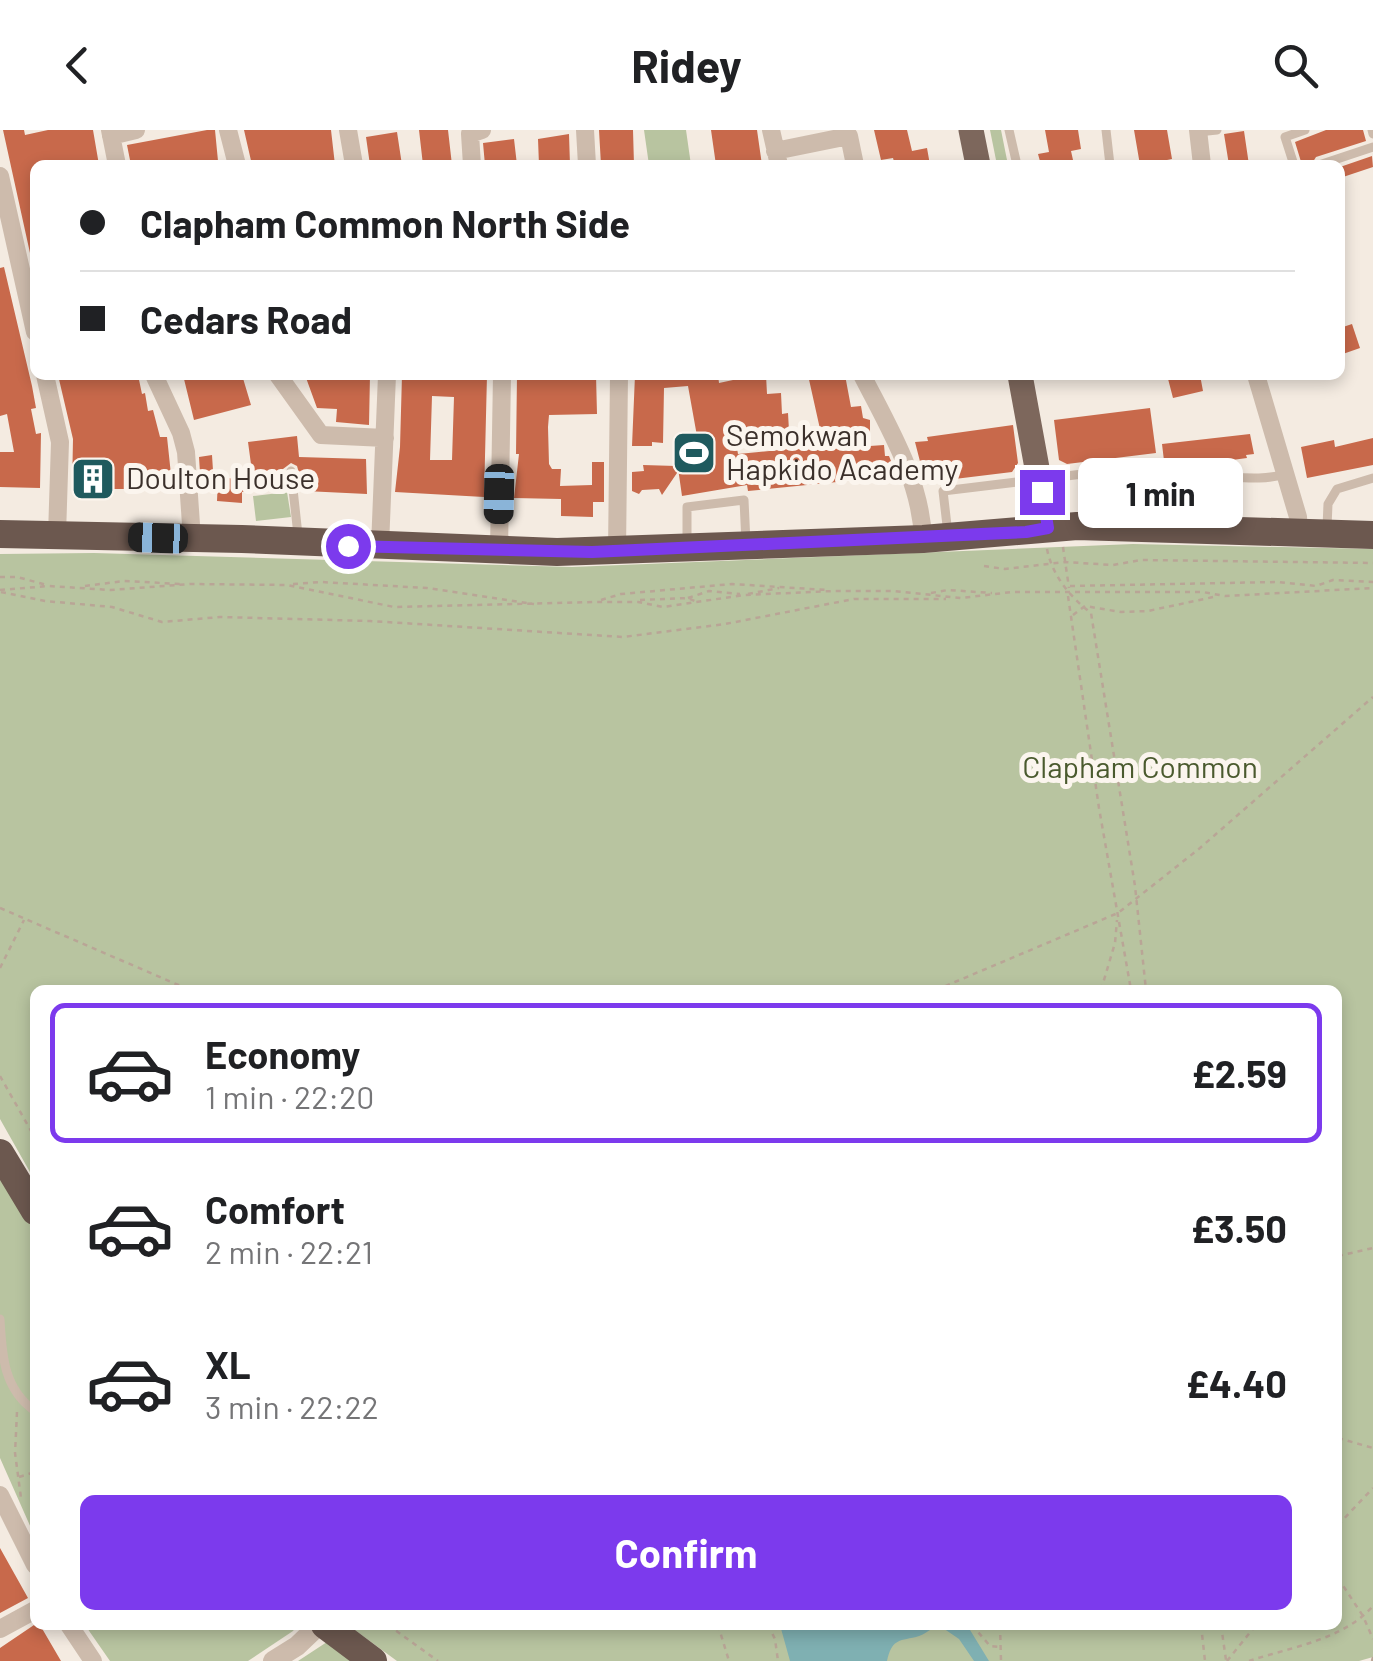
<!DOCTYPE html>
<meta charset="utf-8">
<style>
:root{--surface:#fff;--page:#f2f2f2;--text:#202124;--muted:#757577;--line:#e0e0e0;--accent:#7c3aed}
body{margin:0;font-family:Barlow,sans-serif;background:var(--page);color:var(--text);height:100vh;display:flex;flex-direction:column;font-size:38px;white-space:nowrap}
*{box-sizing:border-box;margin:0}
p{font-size:32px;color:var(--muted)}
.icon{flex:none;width:55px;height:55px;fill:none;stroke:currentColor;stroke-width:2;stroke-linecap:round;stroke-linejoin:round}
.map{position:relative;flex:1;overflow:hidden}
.side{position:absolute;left:30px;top:855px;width:1312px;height:645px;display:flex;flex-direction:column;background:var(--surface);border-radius:15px;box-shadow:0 5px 15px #0003}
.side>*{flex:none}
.guide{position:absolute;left:30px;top:30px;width:1315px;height:220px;border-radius:15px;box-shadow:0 5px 15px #0003;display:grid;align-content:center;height:220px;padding:0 50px;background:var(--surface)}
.end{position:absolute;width:45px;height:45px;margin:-22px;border:12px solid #7c3aed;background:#fff;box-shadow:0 0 0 5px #fff}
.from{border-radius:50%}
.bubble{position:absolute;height:70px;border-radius:15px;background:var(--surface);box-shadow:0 5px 15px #0003;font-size:32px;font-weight:700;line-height:70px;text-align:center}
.car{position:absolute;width:30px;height:60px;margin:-30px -15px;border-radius:12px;box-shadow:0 0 8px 2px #0007;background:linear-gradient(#222 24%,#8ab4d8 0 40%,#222 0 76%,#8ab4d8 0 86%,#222 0)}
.guide b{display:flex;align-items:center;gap:35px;height:95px;font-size:38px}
.guide b+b{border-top:2px solid var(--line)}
.guide i{width:25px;height:25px;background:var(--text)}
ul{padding:18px 0 0;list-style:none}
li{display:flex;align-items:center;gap:30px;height:140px;margin:0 20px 15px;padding:0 30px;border:5px solid transparent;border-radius:15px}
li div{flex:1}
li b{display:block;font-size:38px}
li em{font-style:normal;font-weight:700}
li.on{border-color:var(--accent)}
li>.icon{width:90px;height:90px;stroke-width:1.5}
.button{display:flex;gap:20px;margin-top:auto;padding:20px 50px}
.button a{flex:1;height:115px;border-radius:15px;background:var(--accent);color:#fff;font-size:40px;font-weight:700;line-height:115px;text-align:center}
header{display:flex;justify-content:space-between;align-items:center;height:130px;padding:0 50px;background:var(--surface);font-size:45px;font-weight:700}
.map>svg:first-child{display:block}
.green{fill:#b8c4a0}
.water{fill:#7fb0b2}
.building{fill:#c8694b;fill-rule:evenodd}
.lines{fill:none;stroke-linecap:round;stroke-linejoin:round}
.path{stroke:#b9a596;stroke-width:2.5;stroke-dasharray:5 5;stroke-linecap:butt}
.service{stroke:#cdbbac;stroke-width:9}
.minor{stroke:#cdbbac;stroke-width:18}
.tertiary{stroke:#cdbbac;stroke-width:20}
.primary{stroke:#7d675c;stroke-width:25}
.trunk{stroke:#6c584f;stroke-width:28}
.route{stroke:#7c3aed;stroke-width:12}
.labels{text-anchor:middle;stroke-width:10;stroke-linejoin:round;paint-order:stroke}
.poi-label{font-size:30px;fill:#3b302b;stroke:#fbf5ee;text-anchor:start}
.park-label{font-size:30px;fill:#4a5a2e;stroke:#fbf5ee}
</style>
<header><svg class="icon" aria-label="back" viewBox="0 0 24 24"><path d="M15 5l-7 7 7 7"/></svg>Ridey<svg class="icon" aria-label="search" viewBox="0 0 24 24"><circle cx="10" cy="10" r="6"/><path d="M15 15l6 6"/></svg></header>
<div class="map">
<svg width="1373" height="1531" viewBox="0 0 1373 1531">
<rect width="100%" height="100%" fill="#f4ebe1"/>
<path class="green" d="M 644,0 L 686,0 L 691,35 L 649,35 Z
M 990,0 L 1001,0 L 1008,35 L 997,35 Z
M 287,362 L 291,387 L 256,391 L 253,366 Z
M 1133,414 L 1373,419 L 1373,1527 L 1359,1531 L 397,1531 L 348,1495 L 1338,1495 L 1338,860 L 35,860 L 35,1051 L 0,989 L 0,424 L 94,423 L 572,437 Z
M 0,1039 L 35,1099 L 35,1407 L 0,1328 Z
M 85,1495 L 297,1495 L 293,1501 L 248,1531 L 110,1531 Z
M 330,1510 L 359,1531 L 298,1531 Z"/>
<path class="water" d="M 780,1495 L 967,1495 L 989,1531 L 974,1531 L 959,1509 L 940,1496 C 930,1498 925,1505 916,1507 C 897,1511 892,1510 887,1531 L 790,1531 Z"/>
<path class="building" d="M 3,0 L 24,0 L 25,5 L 48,0 L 93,0 L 99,35 L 35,35 L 35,122 L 30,123 Z
M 207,0 L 215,0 L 218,31 L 200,35 L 131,35 L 127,15 Z
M 244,0 L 331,0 L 335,35 L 252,35 Z
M 419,0 L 448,0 L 452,35 L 423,35 Z
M 599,0 L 633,0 L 634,35 L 601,35 Z
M 711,0 L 757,0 L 762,35 L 716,35 Z
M 874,0 L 907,0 L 912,21 L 927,18 L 930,35 L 895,35 L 893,28 L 881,30 Z
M 1045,0 L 1078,0 L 1081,19 L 1071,21 L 1073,30 L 1041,35 L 1038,24 L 1049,22 Z
M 1134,0 L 1167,0 L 1172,29 L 1167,30 L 1168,35 L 1140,35 Z
M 1326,0 L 1363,0 L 1366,11 L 1316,27 L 1311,35 L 1302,35 L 1295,12 Z
M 1244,1 L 1249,35 L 1229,35 L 1224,4 Z
M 397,2 L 402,35 L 370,35 L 366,7 Z
M 569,4 L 570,35 L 539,35 L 538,9 Z
M 514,9 L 517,35 L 485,35 L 483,13 Z
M 1372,26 L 1373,37 L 1340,48 L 1340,37 Z
M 4,137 L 32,256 L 36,278 L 31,279 L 36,304 L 41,303 L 40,358 L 0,357 L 0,322 L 14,322 L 7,284 L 0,286 L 0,138 Z
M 1352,194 L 1360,218 L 1340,225 L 1340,198 Z
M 58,245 L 138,245 L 142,264 L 145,263 L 148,281 L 153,280 L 160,307 L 167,307 L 172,354 L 131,359 L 72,359 L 73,309 Z
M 183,245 L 242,245 L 251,275 L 194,290 Z
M 305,245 L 370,245 L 369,295 L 336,292 L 337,279 L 317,278 Z
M 402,245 L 454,250 L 454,245 L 487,245 L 484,367 L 395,362 L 400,317 ZM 432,266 L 454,267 L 452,330 L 430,330 Z
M 517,245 L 596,245 L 597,284 L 549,285 L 548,297 L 549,334 L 552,339 L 561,339 L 560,356 L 592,355 L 592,332 L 604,332 L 604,372 L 593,372 L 593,387 L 561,386 L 561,369 L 514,368 L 519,324 L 516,324 Z
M 635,245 L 718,245 L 719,253 L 733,250 L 732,246 L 766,245 L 767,264 L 781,263 L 782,284 L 788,283 L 790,318 L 824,317 L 808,245 L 845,245 L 851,277 L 861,276 L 863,288 L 870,290 L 870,316 L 884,315 L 885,326 L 889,326 L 897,346 L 748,361 L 747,355 L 682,366 L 678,338 L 702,334 L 688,256 L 664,258 L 663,313 L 652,312 L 652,316 L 632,316 ZM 777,298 L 779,320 L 738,324 L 734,301 Z
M 1167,245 L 1200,245 L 1203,261 L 1173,268 Z
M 1150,278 L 1156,323 L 1067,334 L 1059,330 L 1054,290 Z
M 1013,295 L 1018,333 L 1012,342 L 930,352 L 924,347 L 915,312 L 928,311 L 927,307 Z
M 1250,304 L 1254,324 L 1246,325 L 1247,328 L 1165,339 L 1162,314 Z
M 297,306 L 299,327 L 366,329 L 367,364 L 305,361 L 305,342 L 299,343 L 297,336 L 291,333 L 283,339 L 283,358 L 242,362 L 242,373 L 217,371 L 218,348 L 253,349 L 248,312 Z
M 1373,308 L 1373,335 L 1307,348 L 1301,317 L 1334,310 L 1335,317 Z
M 212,325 L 214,356 L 201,358 L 199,327 Z
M 643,335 L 676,336 L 677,343 L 662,365 L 659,359 L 642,360 L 639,364 L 632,361 L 632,342 L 644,341 Z
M 0,1418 L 28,1468 L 0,1483 Z
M 34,1495 L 40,1495 L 61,1531 L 0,1531 L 0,1518 Z"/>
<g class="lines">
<path class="path" d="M 746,305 L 801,299 L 828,306 L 873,303
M 1063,417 L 1069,458
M 1047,419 C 1052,445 1070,467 1091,483 L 1135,756 L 1146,860
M 984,436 L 1005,439 L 1065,432 L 1113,435 L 1141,430 L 1373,433
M 0,447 L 17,447 L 47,455
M 293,454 L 321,452 L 427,458 L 534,474
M 85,456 L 124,451 L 181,454
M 1070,456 L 1277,452 L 1316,456 L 1333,450 L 1373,452
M 0,460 L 49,456 L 110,460 L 191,454 L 287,455 L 394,477 L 595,472 L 638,472 L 663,477 L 744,465 L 834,461 L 893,461 L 961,468 L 1012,462 L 1203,462 L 1225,466 L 1373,458
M 1,462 L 45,471 L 112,477 L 162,492 L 220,487 L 370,491 L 623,507 L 725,494 L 854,469 L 946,469
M 931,463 L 948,460 L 992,463
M 748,464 L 779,458
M 1068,466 L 1099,678 L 1131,860
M 688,468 L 709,461 L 740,464
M 601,470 L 621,464 L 732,454 L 827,460
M 640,470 L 688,468 L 697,472
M 1073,485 L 1085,476 L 1121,482 L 1148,481 L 1218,466
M 0,778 L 190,860
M 0,838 L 24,790
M 936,860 L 1118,783 L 1200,718 L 1373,567
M 1101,860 L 1115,813 L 1117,790
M 0,946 L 35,1008
M 1338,1126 L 1373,1118
M 17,1282 L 15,1323 L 21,1368
M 1338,1308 L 1373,1318
M 19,1347 L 35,1342
M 1338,1395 L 1373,1358
M 1338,1448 L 1363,1486 L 1373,1509
M 388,1495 L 438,1531
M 718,1495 L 729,1531
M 768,1495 L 775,1509 L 778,1531
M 972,1495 L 990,1516 L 1001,1517
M 1000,1495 L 1001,1531
M 1201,1495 L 1205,1531
M 1221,1495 L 1226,1530
M 1227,1531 L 1256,1495
M 1249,1531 C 1291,1517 1343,1510 1373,1476
M 1372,1531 L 1373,1527"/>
<path class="service" d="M 1009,0 L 1017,35
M 1106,0 L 1110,35
M 1372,0 L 1373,4
M 1198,2 L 1217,0
M 1294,35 L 1285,7 L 1305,0
M 1319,35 L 1373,17
M 291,341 L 298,405
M 1173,397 L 1173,363 L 1179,350 C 1215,341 1251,354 1286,344
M 1327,397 L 1328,374 L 1337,359 L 1373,348
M 948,404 L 943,361 L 1140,337 L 1148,353 L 1148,393
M 687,416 L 687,377 L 744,370 L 746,413
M 0,1189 C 2,1224 3,1259 35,1281"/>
<path class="minor" d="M 110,0 L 117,35
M 228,0 L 237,35
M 348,0 L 354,35
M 585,0 L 587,35
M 771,0 L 779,35
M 1198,0 L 1202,35
M 111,6 L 136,0
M 775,21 L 849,6 L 855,35
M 472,35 L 470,4 L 482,0
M 0,46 L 35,202
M 45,245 L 60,312 L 57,405
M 154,245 L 181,303 L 186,322 L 192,409
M 278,245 L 321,305 L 385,308
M 862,245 C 888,296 921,350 923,409
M 1256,245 L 1298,387 L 1299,404
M 380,416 L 387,245
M 499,420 L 502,245
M 617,422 L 619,245
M 0,1365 L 35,1435
M 69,1495 L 93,1531
M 0,1499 L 35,1480"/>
<path class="tertiary" d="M 273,1531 L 297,1516 L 319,1495"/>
<path class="primary" d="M 971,0 L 978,35
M 1020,245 L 1048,398"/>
<path class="trunk" d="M 0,404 L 242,409 L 557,422 L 923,409 L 1077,396 L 1373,405
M 0,1023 L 35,1081
M 325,1495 L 373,1531"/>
</g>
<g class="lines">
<path class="route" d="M 348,416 L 592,422 L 1026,402 L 1048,398 L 1042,362"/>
</g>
<defs>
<symbol id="stadium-square" viewBox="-11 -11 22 22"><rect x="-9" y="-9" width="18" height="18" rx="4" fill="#1f5a5e" stroke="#fbf5ee"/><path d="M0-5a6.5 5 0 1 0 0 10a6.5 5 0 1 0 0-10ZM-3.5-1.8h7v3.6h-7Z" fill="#fff"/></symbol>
<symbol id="building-square" viewBox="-11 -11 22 22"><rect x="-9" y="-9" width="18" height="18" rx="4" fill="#1f5a5e" stroke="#fbf5ee"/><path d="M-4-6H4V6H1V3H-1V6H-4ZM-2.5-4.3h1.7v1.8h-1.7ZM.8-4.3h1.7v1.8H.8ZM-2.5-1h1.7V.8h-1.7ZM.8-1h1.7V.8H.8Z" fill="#fff"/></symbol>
</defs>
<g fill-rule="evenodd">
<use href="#stadium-square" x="669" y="298" width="50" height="50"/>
<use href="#building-square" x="68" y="324" width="50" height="50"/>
</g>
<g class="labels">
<g class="poi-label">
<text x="726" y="316">Semokwan<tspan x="726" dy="34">Hapkido Academy</tspan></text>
<text x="126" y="359">Doulton House</text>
</g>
<g class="park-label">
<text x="1140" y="648">Clapham Common</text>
</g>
</g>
</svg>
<i class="end from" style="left:348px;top:416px"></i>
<i class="end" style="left:1042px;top:362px"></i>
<div class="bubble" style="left:1078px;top:328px;width:165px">1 min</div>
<i class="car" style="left:499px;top:364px;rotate:181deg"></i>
<i class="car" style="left:158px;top:408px;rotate:272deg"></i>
<div class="guide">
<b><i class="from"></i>Clapham Common North Side</b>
<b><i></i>Cedars Road</b>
</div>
<section class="side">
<ul>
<li class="on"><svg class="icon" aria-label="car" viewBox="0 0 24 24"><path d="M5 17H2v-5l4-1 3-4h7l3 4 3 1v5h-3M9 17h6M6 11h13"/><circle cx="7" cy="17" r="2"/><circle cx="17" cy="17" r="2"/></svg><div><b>Economy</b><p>1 min · 22:20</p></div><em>£2.59</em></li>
<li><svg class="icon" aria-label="car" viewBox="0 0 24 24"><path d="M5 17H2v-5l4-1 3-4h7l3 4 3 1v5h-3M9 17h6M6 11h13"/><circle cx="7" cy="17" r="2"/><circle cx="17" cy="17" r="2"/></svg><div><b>Comfort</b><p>2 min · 22:21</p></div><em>£3.50</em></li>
<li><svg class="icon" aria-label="car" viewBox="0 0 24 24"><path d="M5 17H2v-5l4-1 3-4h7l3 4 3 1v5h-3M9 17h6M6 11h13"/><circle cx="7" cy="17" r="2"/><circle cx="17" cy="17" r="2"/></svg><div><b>XL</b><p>3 min · 22:22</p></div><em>£4.40</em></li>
</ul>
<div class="button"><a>Confirm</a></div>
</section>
</div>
